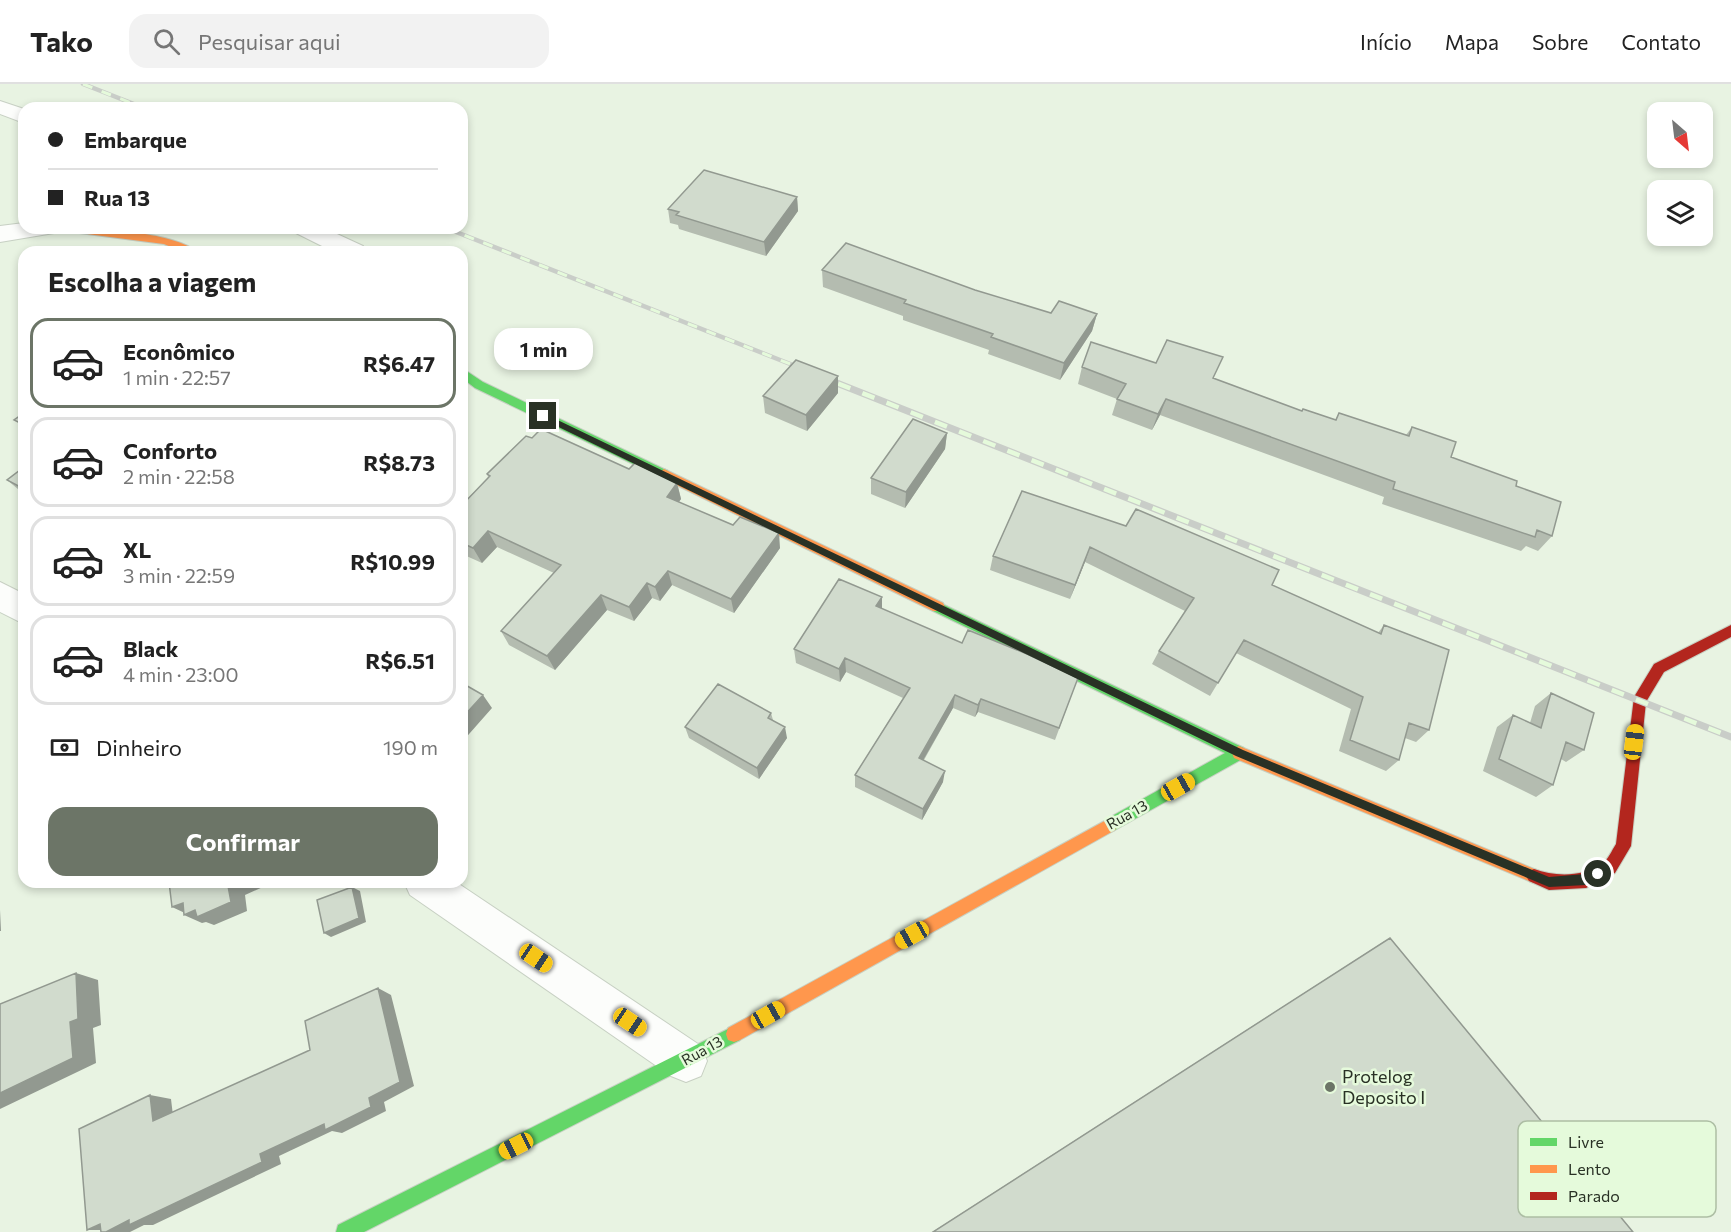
<!DOCTYPE html>
<html lang="pt">
<meta charset="utf-8">
<style>
:root{--surface:#fff;--page:#f2f2f2;--text:#222;--muted:#767676;--line:#e0e0e0;--accent:#6c7567}
body{margin:0;font-family:Commissioner,sans-serif;background:var(--page);color:var(--text);height:100vh;display:flex;flex-direction:column;font-size:22px;white-space:nowrap}
*{box-sizing:border-box;margin:0}
p{font-size:20px;color:var(--muted)}
.icon{flex:none;width:33px;height:33px;fill:none;stroke:currentColor;stroke-width:2;stroke-linecap:round;stroke-linejoin:round}
.map{position:relative;flex:1;overflow:hidden}
.drawer{position:absolute;left:18px;top:162px;width:450px;height:642px;display:flex;flex-direction:column;background:var(--surface);border-radius:18px;box-shadow:0 3px 9px #0003}
.drawer>*{flex:none}
.guide{position:absolute;left:18px;top:18px;width:450px;height:132px;border-radius:18px;box-shadow:0 3px 9px #0003;display:grid;align-content:center;height:132px;padding:0 30px;background:var(--surface)}
.needle{width:39px;rotate:152deg}
.controls{position:absolute;left:1647px;top:18px;display:grid;gap:12px}
.controls a{display:grid;place-items:center;width:66px;height:66px;border-radius:12px;background:var(--surface);box-shadow:0 3px 9px #0003;font-size:30px}
.end{position:absolute;width:27px;height:27px;margin:-14px;border:8px solid #293125;background:#fff;box-shadow:0 0 0 3px #fff}
.from{border-radius:50%}
.bubble{position:absolute;height:42px;border-radius:18px;background:var(--surface);box-shadow:0 3px 9px #0003;font-size:20px;font-weight:700;line-height:42px;text-align:center}
.car{position:absolute;width:18px;height:36px;margin:-18px -9px;border-radius:8px;box-shadow:0 0 4px 2px #0007;background:linear-gradient(#f5c518 24%,#345 0 40%,#f5c518 0 76%,#345 0 86%,#f5c518 0)}
.guide b{display:flex;align-items:center;gap:21px;height:57px;font-size:22px}
.guide b+b{border-top:2px solid var(--line)}
.guide i{width:15px;height:15px;background:var(--text)}
ul{padding:0;list-style:none}
li{display:flex;align-items:center;gap:18px;height:90px;margin:0 12px 9px;padding:0 18px;border:3px solid var(--line);border-radius:18px}
li div{flex:1}
li b{display:block;font-size:22px}
li em{font-style:normal;font-weight:700}
li.current{border-color:var(--accent)}
li>.icon{width:54px;height:54px;stroke-width:1.5}
h2{padding:0 30px;font-size:27px;line-height:72px}
.pay{display:flex;align-items:center;gap:15px;height:66px;padding:0 30px;font-size:22px}
.pay p{margin-inline-start:auto}
.cta{display:flex;gap:12px;margin-top:auto;padding:12px 30px}
.cta a{flex:1;height:69px;border-radius:18px;background:var(--accent);color:#fff;font-size:24px;font-weight:700;line-height:69px;text-align:center}
header{display:flex;align-items:center;gap:36px;box-sizing:border-box;height:84px;padding:0 30px;background:var(--surface);border-bottom:2px solid var(--line)}
header strong{font-size:28px}
nav{display:flex;gap:33px;margin-inline-start:auto;font-size:21px}
.search{width:420px;height:54px;background:var(--page);display:flex;align-items:center;gap:15px;box-sizing:border-box;padding:0 21px;border-radius:18px;color:var(--muted);font-size:22px}
.map>svg:first-child{display:block}
.lines{fill:none;stroke-linecap:round;stroke-linejoin:round}
.street-casing{stroke:#c7d0c3;stroke-width:2}
.fast-casing{stroke:#c7d0c3;stroke-width:2}
.slow-casing{stroke:#c7d0c3;stroke-width:2}
.jam-casing{stroke:#c7d0c3;stroke-width:2}
.street{fill:#fcfdfb;fill-rule:evenodd}
.fast{fill:#63d668;fill-rule:evenodd}
.slow{fill:#ff974d;fill-rule:evenodd}
.jam{fill:#b3261e;fill-rule:evenodd}
.rail-far1-casing{stroke:#c9cdc8;stroke-width:4.5}
.rail-casing{stroke:#c9cdc8;stroke-width:7}
.rail-far1{stroke:#e5fadb;stroke-width:3;stroke-dasharray:10;stroke-linecap:butt}
.rail{stroke:#e5fadb;stroke-width:4.5;stroke-dasharray:13;stroke-linecap:butt}
.wall{fill:#b4bcb0}
.shaded-wall{fill:#929990}
.building{fill:#d1dbcd;stroke:#929990;stroke-width:1.5}
.route{fill:#293125}
.poi-dot{fill:#6c7567;stroke:#e5fadb;stroke-width:2}
.labels{text-anchor:middle;stroke-width:5;stroke-linejoin:round;paint-order:stroke}
.street-label{font-size:15px;fill:#293125;stroke:#e5fadb}
.near-poi-label{font-size:18px;fill:#293125;stroke:#e5fadb;text-anchor:start}
.key{fill:#e5fadb;stroke:#adbea4;stroke-width:1.5}
.key-label{font-size:16px;fill:#293125}
</style>
<header>
<strong>Tako</strong>
<div class="search"><svg class="icon" aria-label="search" viewBox="0 0 24 24"><circle cx="10" cy="10" r="6"/><path d="M15 15l6 6"/></svg>Pesquisar aqui</div>
<nav><a>Início</a><a>Mapa</a><a>Sobre</a><a>Contato</a></nav>
</header>
<div class="map">
<svg width="1731" height="1148" viewBox="0 0 1731 1148">
<rect width="100%" height="100%" fill="#e8f3e2"/>
<g class="lines">
<defs>
<path id="street" d="M 0,17 L 24,25 L 24,39 L 0,30 Z
M 24,139 L 24,144 L 58,144 L 54,149 L 0,158 L 0,142 Z
M 292,144 L 324,144 L 363,162 L 366,168 L 334,168 L 296,149 Z
M 0,498 L 24,510 L 24,540 L 0,528 Z
M 404,798 L 456,798 L 701,962 L 707,977 L 701,992 L 686,998 L 671,992 L 410,811 Z"/>
<path id="fast" d="M 462,284 L 483,298 L 668,387 L 670,390 L 664,395 L 660,393 L 475,304 L 462,294 Z
M 938,518 L 1244,664 L 1246,669 L 1244,674 L 1115,746 L 1110,748 L 1105,746 L 1103,741 L 1105,736 L 1225,669 L 933,527 L 931,523 L 933,519 Z
M 734,942 L 740,944 L 742,950 L 740,956 L 364,1148 L 336,1148 L 338,1141 Z"/>
<path id="slow" d="M 59,144 C 91,144 174,147 197,168 L 183,168 L 164,160 L 64,147 Z
M 664,385 L 943,519 L 945,523 L 943,527 L 933,527 L 660,393 L 658,390 Z
M 1239,662 L 1539,787 L 1542,792 L 1539,797 L 1534,799 L 1529,797 L 1234,674 L 1232,669 L 1234,664 Z
M 1110,734 L 1115,736 L 1117,741 L 1115,746 L 740,956 L 734,958 L 728,956 L 726,950 L 728,944 Z"/>
<path id="jam" d="M 1731,541 L 1731,553 L 1664,588 L 1646,618 L 1631,762 L 1615,789 L 1586,804 L 1549,806 L 1529,797 L 1526,792 L 1529,787 L 1534,785 C 1555,793 1583,793 1602,780 C 1608,776 1612,766 1616,760 L 1634,613 L 1654,580 Z"/>
</defs>
<use href="#street" class="street-casing"/>
<use href="#fast" class="fast-casing"/>
<use href="#slow" class="slow-casing"/>
<use href="#jam" class="jam-casing"/>
<use href="#street" class="street"/>
<use href="#fast" class="fast"/>
<use href="#slow" class="slow"/>
<use href="#jam" class="jam"/>
<defs>
<path id="rail-far1" d="M 83,0 L 144,24
M 446,144 L 818,291"/>
<path id="rail" d="M 814,290 L 1731,653"/>
</defs>
<use href="#rail-far1" class="rail-far1-casing"/>
<use href="#rail" class="rail-casing"/>
<use href="#rail-far1" class="rail-far1"/>
<use href="#rail" class="rail"/>
</g>
<path class="wall" d="M 797,113 L 798,127 L 766,172 L 679,145 L 678,141 L 670,139 L 668,125 Z
M 822,186 L 1051,229 L 1097,230 L 1092,247 L 1060,296 L 988,270 L 989,266 L 903,236 L 903,232 L 823,203 Z
M 1082,283 L 1214,295 L 1302,327 L 1335,336 L 1339,329 L 1406,351 L 1412,343 L 1451,373 L 1516,402 L 1552,452 L 1538,467 L 1526,462 L 1521,467 L 1382,420 L 1384,413 L 1160,331 L 1152,346 L 1112,331 L 1117,315 L 1078,300 Z
M 838,309 L 807,347 L 765,329 L 763,312 Z
M 947,349 L 945,365 L 905,424 L 871,410 L 871,394 Z
M 24,383 L 24,410 L 7,396 Z
M 629,385 L 677,399 L 681,415 L 679,418 L 780,464 L 734,529 L 672,501 L 660,517 L 652,514 L 634,537 L 607,526 L 555,586 L 509,561 L 501,547 L 554,489 L 497,463 L 482,479 L 462,470 L 462,421 L 488,393 L 487,390 Z
M 1022,407 L 1272,501 L 1378,549 L 1384,541 L 1429,646 L 1416,658 L 1405,654 L 1399,676 L 1386,687 L 1339,667 L 1351,625 L 1236,569 L 1210,612 L 1152,580 L 1159,567 L 1185,527 L 1085,478 L 1070,515 L 990,486 L 993,472 Z
M 882,513 L 882,525 L 962,559 L 1078,594 L 1055,656 L 978,628 L 975,633 L 953,624 L 924,676 L 943,698 L 922,736 L 855,703 L 855,691 L 903,614 L 846,588 L 840,598 L 796,579 L 794,565 Z
M 1551,609 L 1584,666 L 1566,678 L 1561,675 L 1553,701 L 1536,713 L 1483,687 L 1497,643 L 1513,631 L 1530,639 L 1535,622 Z
M 771,629 L 773,636 L 787,654 L 759,695 L 689,654 L 685,643 Z
M 1390,854 L 1633,1148 L 932,1148 L 1383,858 Z"/>
<path class="shaded-wall" d="M 797,113 L 798,127 L 766,172 L 764,158 Z
M 1097,230 L 1092,247 L 1060,296 L 1064,279 Z
M 838,292 L 838,309 L 807,347 L 806,331 Z
M 1166,315 L 1160,331 L 1152,346 L 1158,330 Z
M 947,349 L 945,365 L 905,424 L 906,408 Z
M 677,399 L 681,415 L 671,428 L 667,413 Z
M 488,447 L 497,463 L 482,479 L 473,464 Z
M 779,449 L 780,464 L 734,529 L 731,515 Z
M 1090,463 L 1085,478 L 1070,515 L 1075,501 Z
M 668,487 L 672,501 L 660,517 L 655,503 Z
M 647,499 L 652,514 L 634,537 L 629,523 Z
M 601,511 L 607,526 L 555,586 L 547,572 Z
M 882,513 L 882,527 L 876,522 Z
M 845,574 L 846,588 L 840,598 L 839,585 Z
M 483,611 L 492,624 L 462,658 L 462,634 Z
M 955,611 L 953,624 L 918,685 L 919,674 Z
M 981,615 L 978,628 L 975,633 L 978,621 Z
M 785,643 L 787,654 L 759,695 L 757,684 Z
M 945,687 L 943,698 L 922,736 L 923,725 Z
M 237,798 L 274,798 L 245,811 L 247,827 L 214,841 L 206,838 L 202,839 L 184,831 L 187,830 L 172,823 Z
M 352,803 L 360,807 L 366,838 L 331,853 L 324,849 Z
M 0,826 L 1,847 L 0,847 Z
M 76,889 L 98,896 L 101,941 L 93,944 L 96,979 L 0,1025 L 0,1009 L 70,938 Z
M 378,904 L 391,911 L 414,1002 L 384,1018 L 386,1027 L 342,1049 L 332,1047 L 279,1072 L 281,1080 L 153,1141 L 144,1141 L 130,1148 L 106,1148 L 109,1146 L 87,1146 L 260,1070 L 369,1014 Z
M 150,1011 L 171,1015 L 174,1040 L 153,1037 Z"/>
<path class="building" d="M 704,86 L 797,113 L 764,158 L 676,131 L 679,128 L 668,125 Z
M 846,159 L 975,206 L 1051,229 L 1059,217 L 1097,230 L 1064,279 L 991,253 L 993,250 L 904,219 L 906,216 L 822,186 Z
M 1167,256 L 1223,273 L 1213,294 L 1302,327 L 1303,325 L 1336,336 L 1339,329 L 1409,352 L 1412,343 L 1456,358 L 1451,373 L 1517,397 L 1516,402 L 1561,418 L 1552,452 L 1537,446 L 1535,453 L 1393,405 L 1395,398 L 1166,315 L 1158,330 L 1117,315 L 1126,300 L 1082,283 L 1091,258 L 1156,279 Z
M 796,276 L 838,292 L 806,331 L 763,312 Z
M 24,329 L 24,341 L 14,336 Z
M 913,335 L 947,349 L 906,408 L 871,394 Z
M 541,345 L 629,385 L 635,379 L 677,399 L 667,413 L 733,441 L 740,433 L 779,449 L 731,515 L 668,487 L 655,503 L 647,499 L 629,523 L 601,511 L 547,572 L 501,547 L 561,481 L 488,447 L 473,464 L 462,459 L 462,421 L 490,392 L 487,390 L 526,352 L 532,354 Z
M 24,383 L 24,405 L 7,396 Z
M 1022,407 L 1126,442 L 1136,425 L 1279,486 L 1272,501 L 1381,550 L 1384,541 L 1449,566 L 1429,646 L 1409,639 L 1399,676 L 1350,656 L 1363,613 L 1244,556 L 1218,599 L 1159,567 L 1194,514 L 1090,463 L 1075,501 L 993,472 Z
M 839,495 L 882,513 L 876,522 L 962,559 L 968,546 L 1027,570 L 1078,594 L 1059,644 L 981,615 L 978,621 L 955,611 L 919,674 L 945,687 L 923,725 L 855,691 L 910,604 L 845,574 L 839,585 L 794,565 Z
M 462,599 L 483,611 L 462,634 Z
M 718,600 L 771,629 L 768,634 L 785,643 L 757,684 L 685,643 Z
M 1551,609 L 1594,629 L 1584,666 L 1566,658 L 1553,701 L 1499,675 L 1513,631 L 1541,644 Z
M 169,798 L 237,798 L 228,802 L 231,818 L 197,833 L 195,826 L 184,831 L 183,819 L 172,823 Z
M 352,803 L 359,834 L 324,849 L 317,816 Z
M 1390,854 L 1633,1148 L 933,1148 Z
M 76,889 L 78,935 L 70,938 L 73,974 L 0,1009 L 0,920 Z
M 378,904 L 400,998 L 369,1014 L 371,1023 L 325,1046 L 324,1040 L 260,1070 L 262,1078 L 129,1141 L 129,1136 L 106,1148 L 101,1148 L 100,1140 L 87,1146 L 79,1045 L 150,1011 L 153,1037 L 310,966 L 305,937 Z"/>
<path class="route" d="M 543,329 L 1243,666 L 1549,793 L 1585,790 L 1598,784 L 1603,790 L 1602,794 L 1586,801 L 1549,803 L 1236,672 L 540,334 L 539,332 Z"/>
<circle class="poi-dot" cx="1330" cy="1003" r="6"/>
<g class="labels">
<g class="street-label">
<text transform="translate(1127 731) rotate(-29)" y="5">Rua 13</text>
<text transform="translate(702 967) rotate(-29)" y="5">Rua 13</text>
</g>
<g class="near-poi-label">
<text x="1342" y="999">Protelog<tspan x="1342" dy="21">Deposito I</tspan></text>
</g>
</g>
<rect x="1518" y="1037" width="198" height="96" rx="9" class="key"/>
<rect x="1530" y="1054" width="27" height="8" fill="#63d668"/>
<rect x="1530" y="1081" width="27" height="8" fill="#ff974d"/>
<rect x="1530" y="1108" width="27" height="8" fill="#b3261e"/>
<g class="key-label">
<text x="1568" y="1064">Livre</text>
<text x="1568" y="1091">Lento</text>
<text x="1568" y="1118">Parado</text>
</g>
</svg>
<div class="controls">
<a><svg class="needle" viewBox="-14 -14 28 28"><path d="M0-13l5 13h-10z" fill="#e53935"/><path d="M0 13l5-13h-10z" fill="#767676"/></svg></a>
<a><svg class="icon" aria-label="layers" viewBox="0 0 24 24"><path d="M12 4l9 5-9 5-9-5zM3 14l9 5 9-5"/></svg></a>
</div>
<i class="end from" style="left:1598px;top:790px"></i>
<i class="end" style="left:543px;top:332px"></i>
<div class="bubble" style="left:494px;top:244px;width:99px">1 min</div>
<i class="car" style="left:1634px;top:658px;rotate:7deg"></i>
<i class="car" style="left:1178px;top:703px;rotate:61deg"></i>
<i class="car" style="left:912px;top:851px;rotate:241deg"></i>
<i class="car" style="left:536px;top:874px;rotate:124deg"></i>
<i class="car" style="left:768px;top:931px;rotate:61deg"></i>
<i class="car" style="left:630px;top:938px;rotate:124deg"></i>
<i class="car" style="left:516px;top:1062px;rotate:243deg"></i>
<div class="guide">
<b><i class="from"></i>Embarque</b>
<b><i></i>Rua 13</b>
</div>
<section class="drawer">
<h2>Escolha a viagem</h2>
<ul>
<li class="current"><svg class="icon" aria-label="car" viewBox="0 0 24 24"><path d="M5 17H2v-5l4-1 3-4h7l3 4 3 1v5h-3M9 17h6M6 11h13"/><circle cx="7" cy="17" r="2"/><circle cx="17" cy="17" r="2"/></svg><div><b>Econômico</b><p>1 min · 22:57</p></div><em>R$6.47</em></li>
<li><svg class="icon" aria-label="car" viewBox="0 0 24 24"><path d="M5 17H2v-5l4-1 3-4h7l3 4 3 1v5h-3M9 17h6M6 11h13"/><circle cx="7" cy="17" r="2"/><circle cx="17" cy="17" r="2"/></svg><div><b>Conforto</b><p>2 min · 22:58</p></div><em>R$8.73</em></li>
<li><svg class="icon" aria-label="car" viewBox="0 0 24 24"><path d="M5 17H2v-5l4-1 3-4h7l3 4 3 1v5h-3M9 17h6M6 11h13"/><circle cx="7" cy="17" r="2"/><circle cx="17" cy="17" r="2"/></svg><div><b>XL</b><p>3 min · 22:59</p></div><em>R$10.99</em></li>
<li><svg class="icon" aria-label="car" viewBox="0 0 24 24"><path d="M5 17H2v-5l4-1 3-4h7l3 4 3 1v5h-3M9 17h6M6 11h13"/><circle cx="7" cy="17" r="2"/><circle cx="17" cy="17" r="2"/></svg><div><b>Black</b><p>4 min · 23:00</p></div><em>R$6.51</em></li>
</ul>
<div class="pay"><svg class="icon" aria-label="cash" viewBox="0 0 24 24"><path d="M3 7h18v10H3z"/><circle cx="12" cy="12" r="2"/></svg>Dinheiro<p>190 m</p></div>
<div class="cta"><a>Confirmar</a></div>
</section>
</div>
